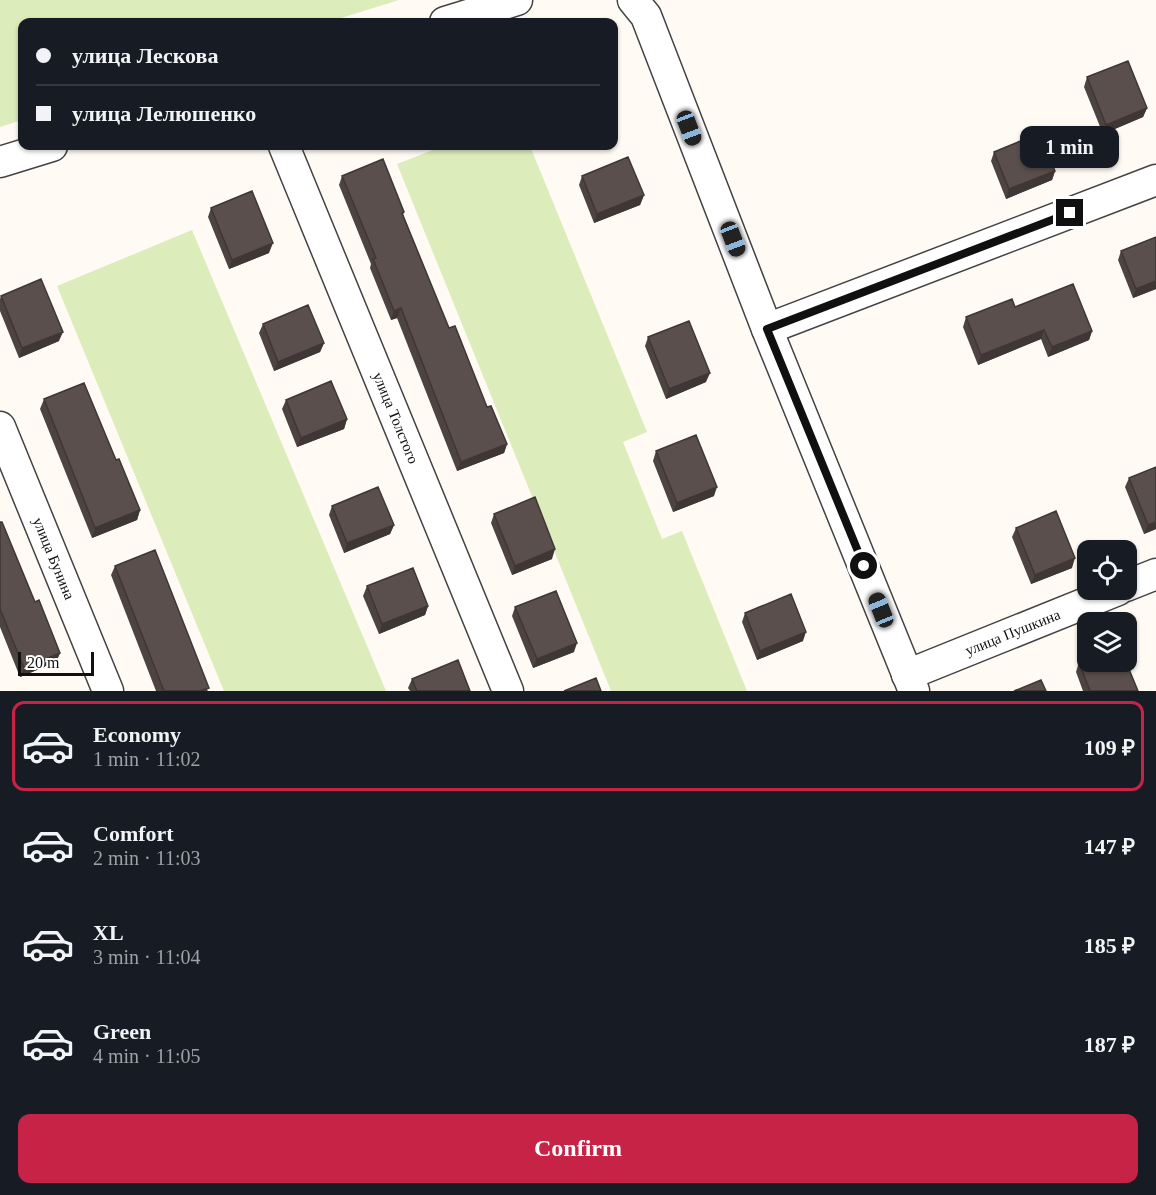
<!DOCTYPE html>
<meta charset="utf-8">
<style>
:root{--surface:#171b24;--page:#20242c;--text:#f1f3f6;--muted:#9ea1a6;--line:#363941;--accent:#c62346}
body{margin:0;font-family:Georgia,serif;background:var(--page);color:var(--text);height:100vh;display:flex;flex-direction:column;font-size:22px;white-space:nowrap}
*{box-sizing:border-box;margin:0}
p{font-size:20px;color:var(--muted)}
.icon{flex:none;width:33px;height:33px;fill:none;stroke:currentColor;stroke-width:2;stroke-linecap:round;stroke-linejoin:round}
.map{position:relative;height:691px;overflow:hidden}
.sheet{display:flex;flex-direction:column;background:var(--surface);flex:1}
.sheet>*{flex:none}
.hud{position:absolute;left:18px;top:18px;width:600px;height:132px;border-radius:12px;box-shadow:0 2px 4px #0004;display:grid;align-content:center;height:132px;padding:0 18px;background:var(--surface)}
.buttons{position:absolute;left:1077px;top:540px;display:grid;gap:12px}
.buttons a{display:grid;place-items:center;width:60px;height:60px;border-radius:12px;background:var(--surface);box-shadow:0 2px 4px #0004;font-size:30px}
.scale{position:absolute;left:18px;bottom:15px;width:76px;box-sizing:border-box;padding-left:6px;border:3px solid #101010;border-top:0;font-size:16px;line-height:21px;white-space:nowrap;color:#101010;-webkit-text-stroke:4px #fff;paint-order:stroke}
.end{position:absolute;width:27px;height:27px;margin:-14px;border:8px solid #101010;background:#fff;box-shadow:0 0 0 3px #fff}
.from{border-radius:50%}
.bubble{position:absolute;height:42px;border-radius:12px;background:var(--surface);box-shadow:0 2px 4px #0004;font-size:20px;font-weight:600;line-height:42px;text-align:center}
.car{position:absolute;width:18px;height:36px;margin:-18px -9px;border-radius:8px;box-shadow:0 0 4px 2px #0007;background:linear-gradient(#222 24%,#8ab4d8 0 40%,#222 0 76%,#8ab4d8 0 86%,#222 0)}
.hud b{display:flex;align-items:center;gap:21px;height:57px;font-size:22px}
.hud b+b{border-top:2px solid var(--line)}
.hud i{width:15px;height:15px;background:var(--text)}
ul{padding:10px 0 0;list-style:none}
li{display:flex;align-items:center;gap:18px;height:90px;margin:0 12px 9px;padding:0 6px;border:3px solid transparent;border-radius:12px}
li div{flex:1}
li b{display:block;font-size:22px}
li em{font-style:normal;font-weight:600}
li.selected{border-color:var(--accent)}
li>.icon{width:54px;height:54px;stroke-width:1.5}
.primary-button{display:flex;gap:12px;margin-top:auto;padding:12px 18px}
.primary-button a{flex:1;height:69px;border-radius:12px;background:var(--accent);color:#fff;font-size:24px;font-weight:600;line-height:69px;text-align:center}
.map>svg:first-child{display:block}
.green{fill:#dcecbb}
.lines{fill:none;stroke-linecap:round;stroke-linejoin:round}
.street-casing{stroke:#434343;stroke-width:33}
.street{stroke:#fff;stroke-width:30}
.wall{fill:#4d4441}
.shaded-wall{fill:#3f3735}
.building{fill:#5a4f4c;stroke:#3f3735;stroke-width:1.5}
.route{stroke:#101010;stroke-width:8}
.labels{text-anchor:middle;stroke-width:6;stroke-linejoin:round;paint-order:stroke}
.street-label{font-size:15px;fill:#101010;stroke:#fff}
</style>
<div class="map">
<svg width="1156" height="691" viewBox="0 0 1156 691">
<rect width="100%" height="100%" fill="#fffbf4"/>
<path class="green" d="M 0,0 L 399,0 L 328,22 L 22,22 L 22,120 L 0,127 Z
M 443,146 L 530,146 L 647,432 L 623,442 L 662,539 L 682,531 L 747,691 L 611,691 L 397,164 Z
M 192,230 L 386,691 L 224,691 L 57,286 Z"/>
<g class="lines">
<defs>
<g id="street">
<path d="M 633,0 L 646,16 L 767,329 L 914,691"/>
<path d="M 445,22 L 517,0"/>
<path id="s1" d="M 284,146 L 508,691"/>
<path d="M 0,162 L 52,146"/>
<path d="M 767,329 L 1156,180"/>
<path id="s2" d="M 0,427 L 108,691"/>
<path d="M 1126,586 L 1156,574"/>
<path id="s3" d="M 907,675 L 1118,590"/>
</g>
</defs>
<use href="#street" class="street-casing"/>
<use href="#street" class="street"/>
</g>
<path class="wall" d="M 1087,77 L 1147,108 L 1143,117 L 1103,134 L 1084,87 Z
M 994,152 L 1055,171 L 1052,180 L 1006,199 L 991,161 Z
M 342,176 L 404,212 L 403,215 L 449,328 L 487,407 L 507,444 L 504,453 L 457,471 L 397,318 L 391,320 L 370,268 L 371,264 L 339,185 Z
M 582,176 L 644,195 L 640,205 L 594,223 L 579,185 Z
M 211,208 L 269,253 L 229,269 L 208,217 Z
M 1156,237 L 1156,289 L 1133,298 L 1118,260 L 1121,251 Z
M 1,296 L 59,341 L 19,358 L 0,311 L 0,299 Z
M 1015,307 L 1092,331 L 1089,340 L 1048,357 L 1041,339 L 978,365 L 963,327 L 966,317 Z
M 263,324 L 324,343 L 320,352 L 274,371 L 259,333 Z
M 648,337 L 706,382 L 666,399 L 645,346 Z
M 44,399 L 116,460 L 140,510 L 137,520 L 92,538 L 40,409 Z
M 286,400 L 347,419 L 344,429 L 297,447 L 282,409 Z
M 656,451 L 714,496 L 673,512 L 653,461 Z
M 1129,478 L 1156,529 L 1144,534 L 1125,487 Z
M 332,506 L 394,525 L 390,534 L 344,553 L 329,515 Z
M 494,514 L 552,559 L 512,575 L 491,523 Z
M 0,522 L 35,602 L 60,653 L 56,662 L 20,677 L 0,627 Z
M 1016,528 L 1072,568 L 1031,584 L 1012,537 Z
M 115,566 L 208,691 L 156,691 L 111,575 Z
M 367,586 L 428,606 L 425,615 L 379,634 L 363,596 Z
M 515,607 L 574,652 L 533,668 L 512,616 Z
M 745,613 L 803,641 L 757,660 L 742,622 Z
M 1079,662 L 1138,691 L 1083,691 L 1076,672 Z
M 412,679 L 470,691 L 410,691 L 408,688 Z"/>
<path class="shaded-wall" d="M 1147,108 L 1143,117 L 1103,134 L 1106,125 Z
M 1055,171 L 1052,180 L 1006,199 L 1009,189 Z
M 644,195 L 640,205 L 594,223 L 597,214 Z
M 273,243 L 269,253 L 229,269 L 232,260 Z
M 1156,281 L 1156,289 L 1133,298 L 1136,289 Z
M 401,308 L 397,318 L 391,320 L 394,311 Z
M 1044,330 L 1041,339 L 978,365 L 981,355 Z
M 1092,331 L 1089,340 L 1048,357 L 1052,347 Z
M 63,332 L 59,341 L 19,358 L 22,348 Z
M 324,343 L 320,352 L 274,371 L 278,362 Z
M 710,373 L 706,382 L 666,399 L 669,389 Z
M 347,419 L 344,429 L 297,447 L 301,438 Z
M 507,444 L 504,453 L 457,471 L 461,462 Z
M 717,487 L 714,496 L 673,512 L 677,503 Z
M 140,510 L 137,520 L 92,538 L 95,528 Z
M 1156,522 L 1156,529 L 1144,534 L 1148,525 Z
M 394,525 L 390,534 L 344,553 L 347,543 Z
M 555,549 L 552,559 L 512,575 L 515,566 Z
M 1075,558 L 1072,568 L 1031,584 L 1035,575 Z
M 428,606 L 425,615 L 379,634 L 382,624 Z
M 806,632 L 803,641 L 757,660 L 760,651 Z
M 577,643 L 574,652 L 533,668 L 537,659 Z
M 60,653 L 56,662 L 20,677 L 24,668 Z"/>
<path class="building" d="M 1128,61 L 1147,108 L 1106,125 L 1087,77 Z
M 1040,133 L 1055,171 L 1009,189 L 994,152 Z
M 628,157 L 644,195 L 597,214 L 582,176 Z
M 383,159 L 404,212 L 402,213 L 449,328 L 455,326 L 487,407 L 491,406 L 507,444 L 461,462 L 401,308 L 394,311 L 373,259 L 376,258 L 342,176 Z
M 252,191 L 273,243 L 232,260 L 211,208 Z
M 1156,237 L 1156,281 L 1136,289 L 1121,251 Z
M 41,279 L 63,332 L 22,348 L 1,296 Z
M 1073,284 L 1092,331 L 1052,347 L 1044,330 L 981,355 L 966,317 L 1012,299 L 1015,307 Z
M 308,305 L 324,343 L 278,362 L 263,324 Z
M 689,321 L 710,373 L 669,389 L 648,337 Z
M 331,381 L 347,419 L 301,438 L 286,400 Z
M 84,383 L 116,460 L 119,459 L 140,510 L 95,528 L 44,399 Z
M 696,435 L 717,487 L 677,503 L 656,451 Z
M 1156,467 L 1156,522 L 1148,525 L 1129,478 Z
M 378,487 L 394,525 L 347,543 L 332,506 Z
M 535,497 L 555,549 L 515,566 L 494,514 Z
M 1056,511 L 1075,558 L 1035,575 L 1016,528 Z
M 0,522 L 2,522 L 35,602 L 39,600 L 60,653 L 24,668 L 0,609 Z
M 155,550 L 209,688 L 201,691 L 164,691 L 115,566 Z
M 413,568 L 428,606 L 382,624 L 367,586 Z
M 556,591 L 577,643 L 537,659 L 515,607 Z
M 791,594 L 806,632 L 760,651 L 745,613 Z
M 1088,659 L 1088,662 L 1126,662 L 1138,691 L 1090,691 L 1079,662 Z
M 458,660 L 470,691 L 417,691 L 412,679 Z
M 596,678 L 601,691 L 564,691 Z
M 1041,680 L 1046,691 L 1014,691 Z"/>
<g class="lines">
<path class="route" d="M 864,566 L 767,329 L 1070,213"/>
</g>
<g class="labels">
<g class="street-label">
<text dy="5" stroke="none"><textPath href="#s1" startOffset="294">улица Толстого</textPath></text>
<text dy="5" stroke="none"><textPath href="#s2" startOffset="142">улица Бунина</textPath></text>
<text dy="5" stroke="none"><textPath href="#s3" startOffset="114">улица Пушкина</textPath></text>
</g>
</g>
</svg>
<div class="buttons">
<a><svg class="icon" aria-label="locate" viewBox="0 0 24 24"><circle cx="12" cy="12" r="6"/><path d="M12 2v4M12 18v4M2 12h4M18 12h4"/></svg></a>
<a><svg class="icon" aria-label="layers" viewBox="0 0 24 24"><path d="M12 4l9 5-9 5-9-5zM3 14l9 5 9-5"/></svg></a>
</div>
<div class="scale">20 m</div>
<i class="end from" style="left:864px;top:566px"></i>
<i class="end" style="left:1070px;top:213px"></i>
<div class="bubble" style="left:1020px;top:126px;width:99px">1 min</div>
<i class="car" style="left:689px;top:128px;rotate:159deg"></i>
<i class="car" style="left:733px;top:239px;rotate:159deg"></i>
<i class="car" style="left:881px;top:610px;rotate:338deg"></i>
<div class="hud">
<b><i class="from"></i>улица Лескова</b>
<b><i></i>улица Лелюшенко</b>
</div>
</div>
<section class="sheet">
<ul>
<li class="selected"><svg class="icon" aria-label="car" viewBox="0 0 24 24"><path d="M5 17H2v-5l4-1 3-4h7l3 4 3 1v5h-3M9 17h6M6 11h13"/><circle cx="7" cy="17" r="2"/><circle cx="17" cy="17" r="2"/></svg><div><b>Economy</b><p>1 min · 11:02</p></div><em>109 ₽</em></li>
<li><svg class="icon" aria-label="car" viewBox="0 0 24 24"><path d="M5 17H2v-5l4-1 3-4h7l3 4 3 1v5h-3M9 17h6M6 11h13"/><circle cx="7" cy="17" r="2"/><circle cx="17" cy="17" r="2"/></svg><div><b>Comfort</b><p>2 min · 11:03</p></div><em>147 ₽</em></li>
<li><svg class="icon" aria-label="car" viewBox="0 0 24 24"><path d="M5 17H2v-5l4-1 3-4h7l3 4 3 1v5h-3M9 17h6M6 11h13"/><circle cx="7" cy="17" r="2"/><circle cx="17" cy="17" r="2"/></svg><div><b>XL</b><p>3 min · 11:04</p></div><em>185 ₽</em></li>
<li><svg class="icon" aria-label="car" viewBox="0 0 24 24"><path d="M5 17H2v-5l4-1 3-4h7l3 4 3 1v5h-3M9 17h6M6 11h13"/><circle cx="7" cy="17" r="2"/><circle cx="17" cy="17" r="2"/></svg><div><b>Green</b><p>4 min · 11:05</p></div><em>187 ₽</em></li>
</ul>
<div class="primary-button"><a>Confirm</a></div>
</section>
